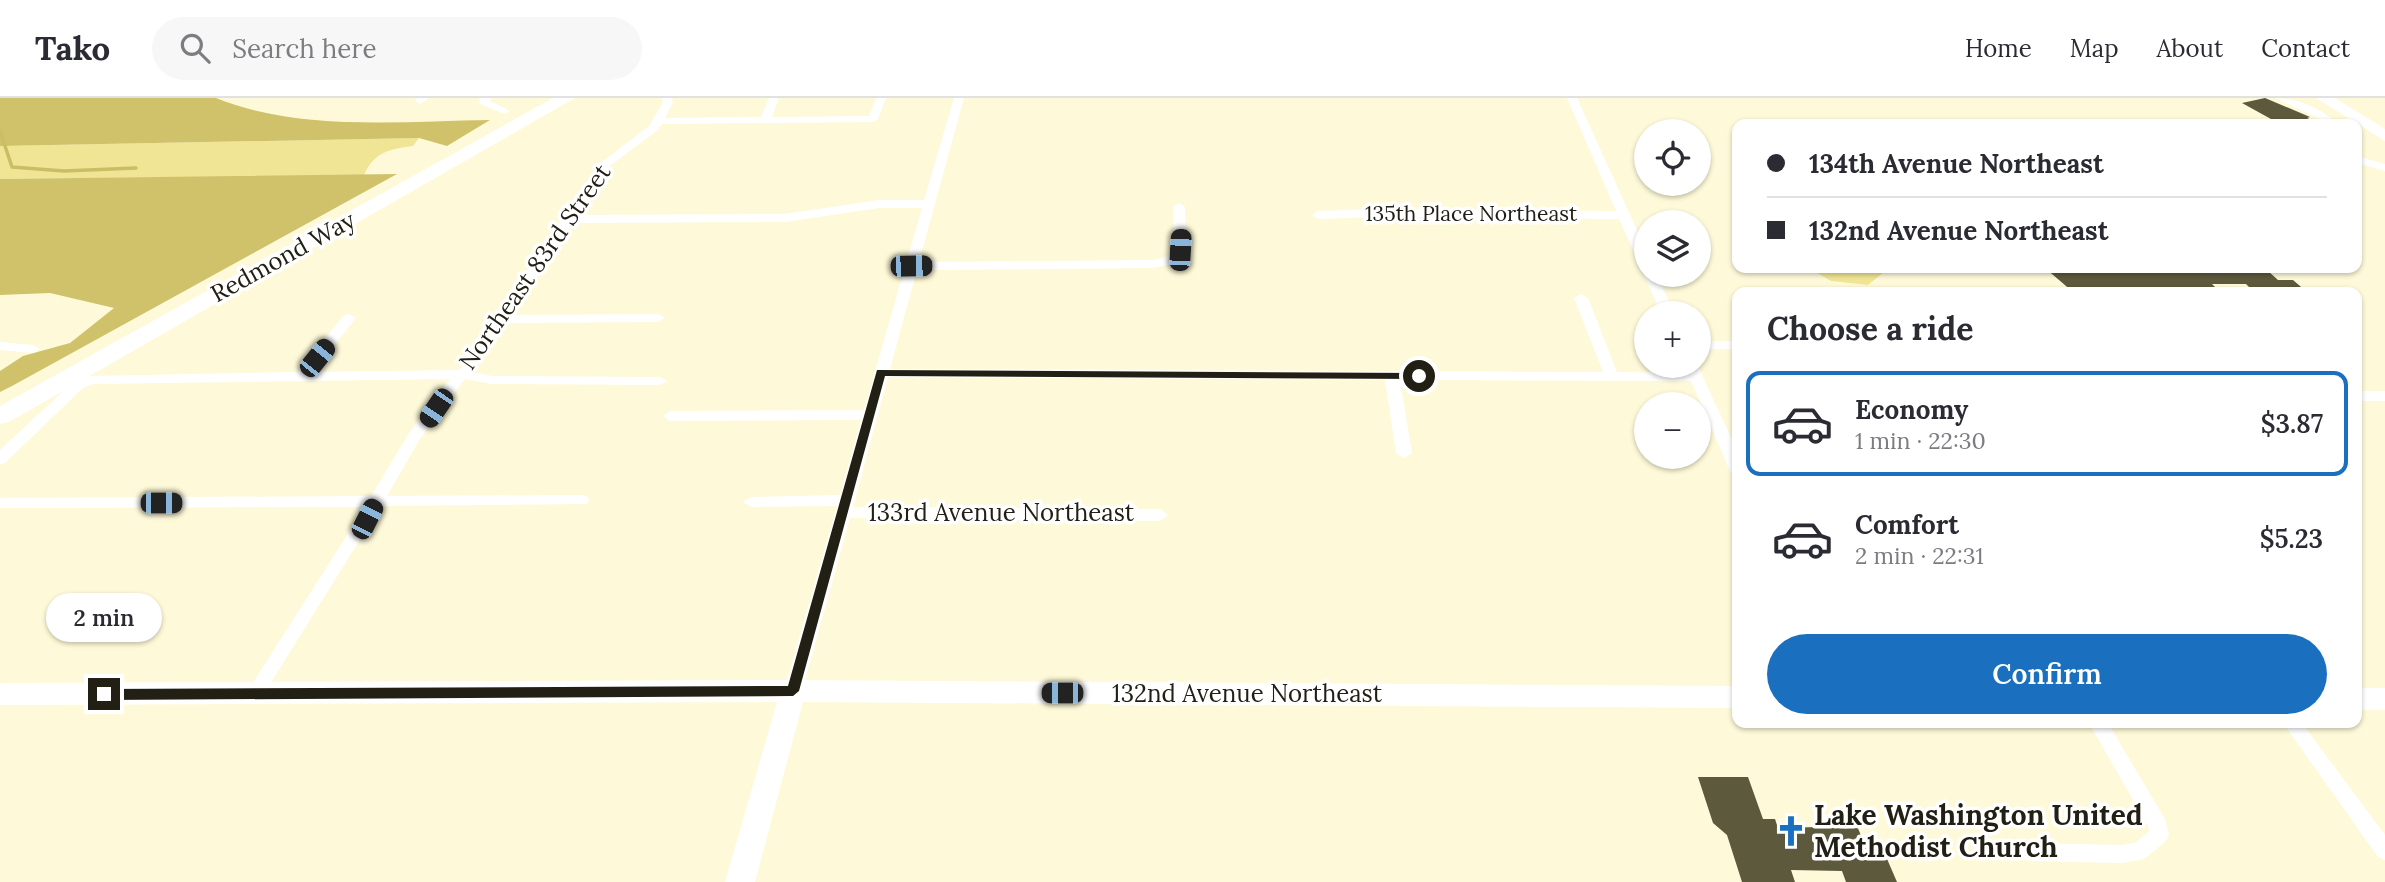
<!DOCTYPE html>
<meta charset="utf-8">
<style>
:root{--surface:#fff;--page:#f7f7f7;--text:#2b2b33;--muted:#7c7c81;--line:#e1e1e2;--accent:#1a70be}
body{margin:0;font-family:Lora,serif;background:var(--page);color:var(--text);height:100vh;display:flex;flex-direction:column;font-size:26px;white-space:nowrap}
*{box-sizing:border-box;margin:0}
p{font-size:23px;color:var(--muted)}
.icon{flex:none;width:38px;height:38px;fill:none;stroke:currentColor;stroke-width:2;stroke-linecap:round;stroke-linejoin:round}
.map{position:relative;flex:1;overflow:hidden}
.drawer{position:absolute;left:1732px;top:189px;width:630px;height:441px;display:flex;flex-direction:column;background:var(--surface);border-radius:14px;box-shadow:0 2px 5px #0004}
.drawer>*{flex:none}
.guide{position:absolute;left:1732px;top:21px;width:630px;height:154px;border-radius:14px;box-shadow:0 2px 5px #0004;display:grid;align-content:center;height:154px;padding:0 35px;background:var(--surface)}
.tools{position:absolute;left:1634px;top:21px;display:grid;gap:14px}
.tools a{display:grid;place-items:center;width:77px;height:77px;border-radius:50%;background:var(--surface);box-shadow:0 2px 5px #0004;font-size:35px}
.end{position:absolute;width:32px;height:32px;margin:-16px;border:9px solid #222014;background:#fff;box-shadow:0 0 0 4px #fff}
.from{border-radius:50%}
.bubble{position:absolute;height:49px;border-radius:24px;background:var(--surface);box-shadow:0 2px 5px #0004;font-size:23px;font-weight:600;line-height:49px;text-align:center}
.car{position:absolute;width:21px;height:42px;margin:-21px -10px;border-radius:9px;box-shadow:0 0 5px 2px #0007;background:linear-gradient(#222 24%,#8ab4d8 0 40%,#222 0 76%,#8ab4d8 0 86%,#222 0)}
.guide b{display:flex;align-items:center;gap:24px;height:66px;font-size:26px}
.guide b+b{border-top:2px solid var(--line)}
.guide i{width:18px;height:18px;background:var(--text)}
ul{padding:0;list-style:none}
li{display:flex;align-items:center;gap:21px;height:105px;margin:0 14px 10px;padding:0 21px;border:4px solid transparent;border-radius:14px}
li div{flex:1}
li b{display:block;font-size:26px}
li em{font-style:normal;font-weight:600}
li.selected{border-color:var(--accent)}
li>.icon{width:63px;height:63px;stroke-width:1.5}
h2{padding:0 35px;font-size:32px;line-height:84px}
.cta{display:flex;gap:14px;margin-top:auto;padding:14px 35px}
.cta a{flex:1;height:80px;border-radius:42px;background:var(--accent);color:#fff;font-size:28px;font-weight:600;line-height:80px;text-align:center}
header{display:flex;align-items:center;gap:42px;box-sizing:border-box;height:98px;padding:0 35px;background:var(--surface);border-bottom:2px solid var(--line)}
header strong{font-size:33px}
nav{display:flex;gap:38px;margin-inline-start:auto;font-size:24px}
.search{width:490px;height:63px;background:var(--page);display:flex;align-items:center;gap:18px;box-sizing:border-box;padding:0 24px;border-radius:38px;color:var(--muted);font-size:26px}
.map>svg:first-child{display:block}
.green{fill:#f0e594}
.forest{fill:#cfc26b}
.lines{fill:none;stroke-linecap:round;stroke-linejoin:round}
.stream{stroke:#cabd66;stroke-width:3.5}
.building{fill:#5d593d}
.street{fill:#fff;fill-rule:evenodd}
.secondary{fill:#fff;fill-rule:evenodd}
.primary{fill:#fff;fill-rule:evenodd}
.route{fill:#222014}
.labels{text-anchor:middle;stroke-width:7;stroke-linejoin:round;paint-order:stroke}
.far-street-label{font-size:21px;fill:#222014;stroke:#fff}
.street-label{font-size:24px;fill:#222014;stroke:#fff}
.near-poi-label{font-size:28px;font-weight:bold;fill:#222014;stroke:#fff;text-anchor:start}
</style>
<header>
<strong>Tako</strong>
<div class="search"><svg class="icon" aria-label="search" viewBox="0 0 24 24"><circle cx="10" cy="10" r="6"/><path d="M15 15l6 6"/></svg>Search here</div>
<nav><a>Home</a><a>Map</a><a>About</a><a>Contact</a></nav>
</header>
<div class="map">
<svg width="2385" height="784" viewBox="0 0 2385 784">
<rect width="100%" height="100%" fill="#fefad9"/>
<path class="green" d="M 419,40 L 413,48 C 390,51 374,54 364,77 L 0,81 L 0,48 Z
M 1809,170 L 1889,170 L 1868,187 L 1831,183 Z"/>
<path class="forest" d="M 0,0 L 216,0 C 300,34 401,23 490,22 L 447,48 L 419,40 L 0,48 Z
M 397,76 L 12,288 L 0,294 L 0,273 L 23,258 L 70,245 L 114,210 L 50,195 L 0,197 L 0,81 Z"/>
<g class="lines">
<path class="stream" d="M 0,33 L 12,69 L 64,73 L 136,70"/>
</g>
<path class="building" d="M 2265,0 L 2310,19 L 2307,20 L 2321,26 L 2280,26 L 2242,5 Z
M 2045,170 L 2268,173 L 2278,182 L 2293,182 L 2307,194 L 2254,194 L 2246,186 L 2212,186 L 2220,194 L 2168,194 L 2164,190 L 2133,194 L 2073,194 Z
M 1698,679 L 1748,679 L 1763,721 L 1775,721 L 1778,730 L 1857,728 L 1865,747 L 1881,747 L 1897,784 L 1846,784 L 1842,773 L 1791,772 L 1795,784 L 1742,784 L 1727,737 L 1713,725 Z"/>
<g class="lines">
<path class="street" d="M 417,0 L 429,0 L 420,6 L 415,3 Z
M 481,0 L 492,0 L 490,3 L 510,13 L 505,16 L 480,6 L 479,4 Z
M 661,0 L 671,0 L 673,4 L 665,20 L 761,19 L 769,0 L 779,0 L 772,19 L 869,18 L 876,0 L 886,0 L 878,21 L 873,24 L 662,26 L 658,32 L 606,71 L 576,117 L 785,116 L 879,102 L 924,102 L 954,0 L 964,0 L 919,164 L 1154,162 L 1167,159 L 1174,151 L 1173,109 L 1179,105 L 1185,109 L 1186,152 L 1176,165 L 1154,170 L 917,172 L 890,271 L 1603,274 L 1574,200 L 1581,196 L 1588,200 L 1617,274 L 1687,275 L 1684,268 L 1698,268 L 1738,355 L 1738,378 L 1730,373 L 1691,283 L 1400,282 L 1412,355 L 1404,360 L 1396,355 L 1385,282 L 888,279 L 853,409 L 1160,411 L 1168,417 L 1160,423 L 850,420 L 802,593 L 799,598 L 793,600 L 787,598 L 784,593 L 837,408 L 751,409 L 743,404 L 751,399 L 840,397 L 861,322 L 670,323 L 663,318 L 670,313 L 864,312 L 922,110 L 879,110 L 785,124 L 572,125 L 511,217 L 658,216 L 665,220 L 658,224 L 506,225 L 472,274 L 492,278 L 660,279 L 667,283 L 660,287 L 492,286 L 465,281 L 420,341 L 387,398 L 581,397 L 587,398 L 589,402 L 587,406 L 381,408 L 260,602 L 254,604 L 248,602 L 245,597 L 365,409 L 0,410 L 0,400 L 371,398 L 409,335 L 450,281 L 93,286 L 83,290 L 5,365 L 0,366 L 0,352 L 73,284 L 91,278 L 298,274 L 344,217 L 349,216 L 356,220 L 313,274 L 459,272 L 468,262 L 598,67 L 649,28 L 663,4 Z
M 1567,0 L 1577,0 L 1647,154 L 1647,173 L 1641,169 L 1619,121 L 1381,119 L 1318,121 L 1312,117 L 1318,113 L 1381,111 L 1616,113 Z
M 2275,0 C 2296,0 2322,10 2337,26 L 2325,26 L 2318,20 Z
M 2357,58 L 2385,66 L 2385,73 L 2357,65 Z
M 1645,174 L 1647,177 L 1656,177 L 1675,215 L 1661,215 L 1644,177 Z
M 1699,243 L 1738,243 L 1738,251 L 1699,251 Z
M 0,244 L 33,247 L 40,251 L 33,255 L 0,252 Z
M 2357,293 L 2385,293 L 2385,303 L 2357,303 Z
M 2089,625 L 2108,625 L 2165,721 L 2169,737 L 2166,743 L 2147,759 L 2140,762 L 2122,765 L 2029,763 L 2022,760 L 2019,754 L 2022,748 L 2029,745 L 2122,747 L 2135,745 L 2149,733 L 2148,728 Z
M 2283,625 L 2302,625 L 2385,737 L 2385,762 L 2378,759 Z"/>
<path class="secondary" d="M 2316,0 L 2335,0 L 2385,31 L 2385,43 Z
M 793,582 L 1738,588 L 1738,610 L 803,604 L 755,784 L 725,784 L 777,604 L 0,607 L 0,585 Z
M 2357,590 L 2385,590 L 2385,612 L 2357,612 Z"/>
<path class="primary" d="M 553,0 L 575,0 L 9,324 L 0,326 L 0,308 Z"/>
</g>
<path class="route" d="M 877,272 L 1419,275 L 1424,278 L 1419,281 L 885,278 L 799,593 L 793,598 L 104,602 L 97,596 L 104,591 L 788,588 Z"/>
<defs>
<symbol id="church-bare" viewBox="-9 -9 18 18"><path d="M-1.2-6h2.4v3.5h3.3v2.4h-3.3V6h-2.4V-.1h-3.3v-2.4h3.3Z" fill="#1a70be" stroke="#fff" stroke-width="2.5" paint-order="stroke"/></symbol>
</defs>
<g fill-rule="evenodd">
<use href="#church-bare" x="1769" y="711" width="44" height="44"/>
</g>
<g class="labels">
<g class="far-street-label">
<text x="1471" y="123">135th Place Northeast</text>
</g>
<g class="street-label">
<text transform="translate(283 159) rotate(-29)" y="8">Redmond Way</text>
<text transform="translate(535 169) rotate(-55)" y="8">Northeast 83rd Street</text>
<text x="1001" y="423">133rd Avenue Northeast</text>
<text x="1247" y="604">132nd Avenue Northeast</text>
</g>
<g class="near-poi-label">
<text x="1814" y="727">Lake Washington United<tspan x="1814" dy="32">Methodist Church</tspan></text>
</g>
</g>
</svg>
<div class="tools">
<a><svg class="icon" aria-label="locate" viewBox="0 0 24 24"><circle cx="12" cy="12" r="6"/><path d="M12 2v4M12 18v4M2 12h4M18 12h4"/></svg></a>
<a><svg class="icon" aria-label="layers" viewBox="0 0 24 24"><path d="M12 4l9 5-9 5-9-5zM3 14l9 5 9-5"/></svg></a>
<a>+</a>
<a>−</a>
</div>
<i class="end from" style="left:1419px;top:278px"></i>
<i class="end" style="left:104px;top:596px"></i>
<div class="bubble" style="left:46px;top:495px;width:116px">2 min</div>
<i class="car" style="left:1180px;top:152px;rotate:3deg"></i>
<i class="car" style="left:911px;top:168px;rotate:89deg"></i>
<i class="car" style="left:317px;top:260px;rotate:39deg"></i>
<i class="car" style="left:436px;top:310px;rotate:214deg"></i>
<i class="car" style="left:161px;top:405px;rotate:90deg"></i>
<i class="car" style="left:367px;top:421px;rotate:27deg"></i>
<i class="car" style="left:1062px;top:595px;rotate:270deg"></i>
<div class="guide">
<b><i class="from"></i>134th Avenue Northeast</b>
<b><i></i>132nd Avenue Northeast</b>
</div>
<section class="drawer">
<h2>Choose a ride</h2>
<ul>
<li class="selected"><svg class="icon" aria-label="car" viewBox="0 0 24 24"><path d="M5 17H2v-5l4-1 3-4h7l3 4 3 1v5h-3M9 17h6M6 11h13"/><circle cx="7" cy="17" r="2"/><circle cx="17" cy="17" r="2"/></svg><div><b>Economy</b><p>1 min · 22:30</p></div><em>$3.87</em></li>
<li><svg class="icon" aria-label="car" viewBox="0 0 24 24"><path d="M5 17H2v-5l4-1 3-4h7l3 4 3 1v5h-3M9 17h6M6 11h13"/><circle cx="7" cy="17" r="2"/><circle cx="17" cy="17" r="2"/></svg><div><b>Comfort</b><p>2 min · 22:31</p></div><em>$5.23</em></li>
</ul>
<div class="cta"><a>Confirm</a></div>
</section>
</div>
